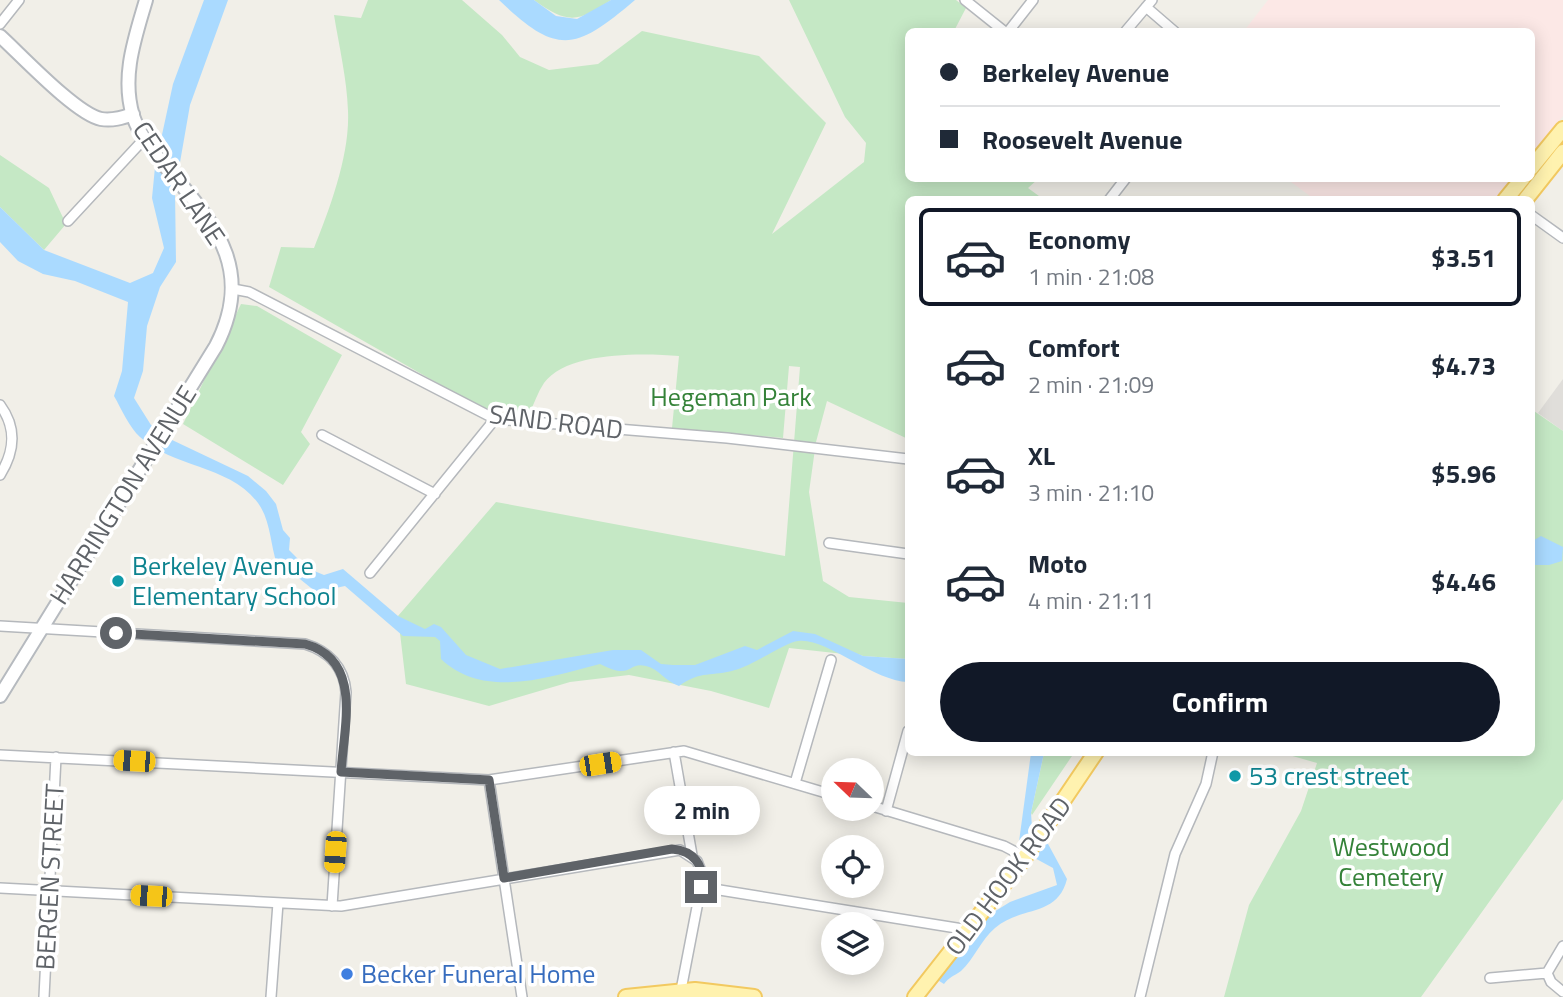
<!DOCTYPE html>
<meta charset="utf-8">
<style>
:root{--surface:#fff;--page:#f2f2f3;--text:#1f2937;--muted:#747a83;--line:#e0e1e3;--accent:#111827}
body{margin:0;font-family:"Titillium Web",sans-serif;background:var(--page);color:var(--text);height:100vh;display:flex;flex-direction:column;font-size:26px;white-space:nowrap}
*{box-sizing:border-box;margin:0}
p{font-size:23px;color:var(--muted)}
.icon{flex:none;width:38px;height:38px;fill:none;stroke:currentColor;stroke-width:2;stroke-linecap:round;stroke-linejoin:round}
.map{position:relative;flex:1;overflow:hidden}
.drawer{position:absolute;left:905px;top:196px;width:630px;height:560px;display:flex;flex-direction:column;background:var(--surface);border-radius:10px;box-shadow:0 4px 18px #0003}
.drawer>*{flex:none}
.top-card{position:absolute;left:905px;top:28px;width:630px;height:154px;border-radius:10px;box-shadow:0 4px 18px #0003;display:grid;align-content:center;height:154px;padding:0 35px;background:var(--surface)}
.needle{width:46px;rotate:293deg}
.controls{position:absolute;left:821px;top:758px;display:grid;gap:14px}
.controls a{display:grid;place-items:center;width:63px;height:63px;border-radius:50%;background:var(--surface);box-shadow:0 4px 18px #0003;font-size:35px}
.end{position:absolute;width:32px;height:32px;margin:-16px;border:9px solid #5f6368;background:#fff;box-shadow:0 0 0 4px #fff}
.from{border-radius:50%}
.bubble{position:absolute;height:49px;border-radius:24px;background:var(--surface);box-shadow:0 4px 18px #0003;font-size:23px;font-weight:700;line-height:49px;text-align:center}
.car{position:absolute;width:21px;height:42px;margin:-21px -10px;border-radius:9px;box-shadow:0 0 5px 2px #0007;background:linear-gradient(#f5c518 24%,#345 0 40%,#f5c518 0 76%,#345 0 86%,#f5c518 0)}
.top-card b{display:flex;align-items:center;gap:24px;height:66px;font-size:26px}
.top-card b+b{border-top:2px solid var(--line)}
.top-card i{width:18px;height:18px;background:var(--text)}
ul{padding:12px 0 0;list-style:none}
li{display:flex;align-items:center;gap:21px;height:98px;margin:0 14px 10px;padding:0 21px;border:4px solid transparent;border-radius:10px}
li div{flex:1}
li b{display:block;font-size:26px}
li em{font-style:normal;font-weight:700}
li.current{border-color:var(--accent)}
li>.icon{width:63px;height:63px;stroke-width:1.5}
.cta{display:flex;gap:14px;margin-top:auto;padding:14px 35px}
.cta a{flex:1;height:80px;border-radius:42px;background:var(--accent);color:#fff;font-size:28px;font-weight:700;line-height:80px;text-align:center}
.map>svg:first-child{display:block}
.industrial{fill:#e0deda}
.medical{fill:#fce8e6}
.green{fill:#c5e8c5}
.water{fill:#aadaff}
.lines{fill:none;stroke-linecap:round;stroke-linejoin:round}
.street-casing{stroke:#b5b8bc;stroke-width:12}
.secondary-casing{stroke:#b6babf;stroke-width:16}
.primary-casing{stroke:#f2c960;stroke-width:18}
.street{stroke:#fff;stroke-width:9}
.secondary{stroke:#fff;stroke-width:12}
.primary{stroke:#fff2af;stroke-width:14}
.route{stroke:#5f6368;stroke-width:9}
.culture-dot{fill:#0f9aa8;stroke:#fff;stroke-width:2.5}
.shop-dot{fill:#3f7fe0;stroke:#fff;stroke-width:2.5}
.labels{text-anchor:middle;stroke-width:7;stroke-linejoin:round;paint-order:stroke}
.street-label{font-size:26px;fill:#5f6368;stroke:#fff}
.park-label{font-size:26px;fill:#348238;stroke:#fff}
.culture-label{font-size:26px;fill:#0d838f;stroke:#fff;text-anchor:start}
.shop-label{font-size:26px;fill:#366cbe;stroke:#fff;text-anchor:start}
</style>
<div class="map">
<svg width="1563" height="997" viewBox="0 0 1563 997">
<rect width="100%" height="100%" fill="#f1efe8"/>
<path class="industrial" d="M 1563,379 L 1563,431 L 1538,413 Z"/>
<path class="medical" d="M 1268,0 L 1563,0 L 1563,116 L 1531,155 L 1531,32 L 1244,31 Z
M 1287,179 L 1512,179 L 1495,200 L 1314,199 Z"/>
<path class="green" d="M 368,0 L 462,0 L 502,35 L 520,57 L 549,70 L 598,64 L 642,31 L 759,56 L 826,123 L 772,234 L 864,162 L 866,143 L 845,117 L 789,0 L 956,0 L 966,8 L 954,31 L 908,32 L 908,178 L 1038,179 L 1028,188 L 1043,199 L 908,200 L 908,439 L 827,401 L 816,442 L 809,492 L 823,581 L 849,597 L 908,603 L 908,659 L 863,656 L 839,647 L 844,654 L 789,648 L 769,708 L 711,691 L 629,675 L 570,682 L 489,706 L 406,684 L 398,616 L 496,502 L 785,556 L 800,367 L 789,366 L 783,438 L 672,428 L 679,356 C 644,353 567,351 544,383 C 538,392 534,403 530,413 L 481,408 L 269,287 L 281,247 L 314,248 C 330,208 350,155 348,111 C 347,79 339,46 334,15 L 361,18 Z
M 534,0 L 611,0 C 578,23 567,24 534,0 Z
M 0,155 L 49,188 L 66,224 L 44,250 L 0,207 Z
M 241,304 L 257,306 L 342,355 L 301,432 L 310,444 L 283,485 L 183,424 Z
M 1531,409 L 1563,431 L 1563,799 L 1421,997 L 1224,997 L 1249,905 L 1301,811 L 1317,763 L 1282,753 L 1531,752 Z
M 1044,753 L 1074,753 L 1032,815 L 1031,813 Z"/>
<path class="water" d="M 204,0 L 228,0 L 190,105 L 175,191 L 176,262 L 160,287 L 147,326 L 143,371 L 134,398 L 151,425 L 170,439 L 248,476 L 266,491 L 276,504 L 283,530 L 290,538 L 289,550 L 307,568 L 324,575 L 343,569 L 398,616 L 425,629 L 434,624 L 441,627 L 466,655 L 500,669 L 613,650 L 641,650 L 661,664 L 673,665 L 695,665 L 745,646 L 757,650 L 793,631 L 815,634 L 863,656 L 908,659 L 908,682 C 873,681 826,637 798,641 C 786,642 752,666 735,670 C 712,677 701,670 679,686 C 666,682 659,669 646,666 C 627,661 633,681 600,664 C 550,677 484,700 441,659 L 440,641 L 435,637 L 403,636 L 345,586 L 316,592 L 290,571 L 277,564 C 270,544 271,521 258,503 C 230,465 173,468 140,437 C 129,427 122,410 114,396 L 122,371 L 128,302 L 75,281 L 43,274 L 18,261 L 0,242 L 0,207 L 44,250 L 130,283 L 153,273 L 164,248 L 152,198 L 155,167 L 173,84 Z
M 499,0 L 534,0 L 556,16 L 577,19 L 611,0 L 635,0 C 576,50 558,57 499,0 Z
M 1541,536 L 1563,547 L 1562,561 L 1549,565 L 1531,565 L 1531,542 Z
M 1031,753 L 1044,753 L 1031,813 L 1032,827 L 1047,842 L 1067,879 C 1057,918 1022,905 995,928 C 981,940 974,959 961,971 C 954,976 949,977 944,984 L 936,979 L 989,915 L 1010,902 L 1057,885 L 1053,868 L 1018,849 Z"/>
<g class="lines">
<defs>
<path id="street" d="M 965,0 L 1005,32
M 1146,7 L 1175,32
M 0,24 L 19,0
M 1008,32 L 1033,0
M 1125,32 L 1152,0
M 1109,200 L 1126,178
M 1531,215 L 1563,238
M 68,221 L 145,138
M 233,289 L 249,292 L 495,419 L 727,438 L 908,459
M 0,405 C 17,428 15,451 0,475
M 322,435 L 435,494
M 829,543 L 908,554
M 370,573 L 495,419
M 0,626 L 305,644 C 328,651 344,667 346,692 L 332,906
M 674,752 L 692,855
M 0,755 L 489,780 L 684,751 L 833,795
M 489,780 L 522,997
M 795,783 L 831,660
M 872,806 L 1004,846 L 1025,857
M 886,811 L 908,731
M 701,887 L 969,930
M 0,888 L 341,906 L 680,850 L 697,861 L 703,876 L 681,990
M 1563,946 L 1547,973 L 1551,982 L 1563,992
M 1490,978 L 1547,973
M 44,997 L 56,757
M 271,997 L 278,903
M 1140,997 L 1175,854 L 1206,784 L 1213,752"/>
<path id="secondary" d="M 0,36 C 21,55 76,114 101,119 C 112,121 122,118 133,114
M 0,696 L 216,346 C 253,274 220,229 172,174 C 157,157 140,137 133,116 C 121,76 135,38 146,0"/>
<path id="primary" d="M 1531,168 L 1563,129
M 1505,200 L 1523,178
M 1525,200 L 1563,152
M 626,997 L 695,990 L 754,997
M 915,997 L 1025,857 L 1096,752"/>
</defs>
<use href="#street" class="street-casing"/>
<use href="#secondary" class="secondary-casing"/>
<use href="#primary" class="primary-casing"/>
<use href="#street" class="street"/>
<use href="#secondary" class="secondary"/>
<use href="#primary" class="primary"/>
</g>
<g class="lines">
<path class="route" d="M 116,633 L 305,644 C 363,660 344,726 341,772 L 489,780 L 504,878 L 672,849 C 694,851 705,865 701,887"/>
</g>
<g class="culture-dot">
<circle cx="118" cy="581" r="7"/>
<circle cx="1235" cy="776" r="7"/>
</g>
<circle class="shop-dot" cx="347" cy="974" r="7"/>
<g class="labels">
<g class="street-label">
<text transform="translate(179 183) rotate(56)" y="9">CEDAR LANE</text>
<text transform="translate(556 422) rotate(7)" y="9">SAND ROAD</text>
<text transform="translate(123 495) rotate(-58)" y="9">HARRINGTON AVENUE</text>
<text transform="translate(1008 876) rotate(-53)" y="9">OLD HOOK ROAD</text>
<text transform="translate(50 877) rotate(-87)" y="9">BERGEN STREET</text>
</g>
<g class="park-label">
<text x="731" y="406">Hegeman Park</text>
<text x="1391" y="856">Westwood<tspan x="1391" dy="30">Cemetery</tspan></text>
</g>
<g class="culture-label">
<text x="132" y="575">Berkeley Avenue<tspan x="132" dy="30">Elementary School</tspan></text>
<text x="1249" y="785">53 crest street</text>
</g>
<g class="shop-label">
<text x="361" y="983">Becker Funeral Home</text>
</g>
</g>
</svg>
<div class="controls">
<a><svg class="needle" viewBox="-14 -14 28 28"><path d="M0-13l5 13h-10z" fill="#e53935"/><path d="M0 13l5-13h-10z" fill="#747a83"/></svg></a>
<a><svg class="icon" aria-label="locate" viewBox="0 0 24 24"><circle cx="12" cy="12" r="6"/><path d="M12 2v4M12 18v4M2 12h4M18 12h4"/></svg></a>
<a><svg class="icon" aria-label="layers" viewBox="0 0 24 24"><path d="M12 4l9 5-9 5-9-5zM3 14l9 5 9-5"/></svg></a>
</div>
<i class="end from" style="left:116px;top:633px"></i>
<i class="end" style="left:701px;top:887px"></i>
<div class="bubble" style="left:644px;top:786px;width:116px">2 min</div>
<i class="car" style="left:134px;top:761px;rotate:273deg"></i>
<i class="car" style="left:600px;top:764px;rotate:81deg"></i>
<i class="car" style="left:335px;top:852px;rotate:184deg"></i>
<i class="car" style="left:151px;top:896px;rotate:273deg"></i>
<div class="top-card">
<b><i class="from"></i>Berkeley Avenue</b>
<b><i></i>Roosevelt Avenue</b>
</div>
<section class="drawer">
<ul>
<li class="current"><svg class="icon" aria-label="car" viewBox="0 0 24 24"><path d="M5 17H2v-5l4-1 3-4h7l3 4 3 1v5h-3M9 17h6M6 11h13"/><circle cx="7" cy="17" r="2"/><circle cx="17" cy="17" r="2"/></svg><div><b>Economy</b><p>1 min · 21:08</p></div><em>$3.51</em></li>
<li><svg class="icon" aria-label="car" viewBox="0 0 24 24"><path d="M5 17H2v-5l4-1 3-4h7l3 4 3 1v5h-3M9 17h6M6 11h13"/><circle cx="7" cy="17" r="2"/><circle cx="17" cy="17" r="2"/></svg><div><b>Comfort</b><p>2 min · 21:09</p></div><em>$4.73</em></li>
<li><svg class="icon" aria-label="car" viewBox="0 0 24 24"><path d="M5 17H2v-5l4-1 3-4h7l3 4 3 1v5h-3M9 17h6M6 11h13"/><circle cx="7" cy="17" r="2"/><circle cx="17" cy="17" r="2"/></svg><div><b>XL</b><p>3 min · 21:10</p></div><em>$5.96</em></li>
<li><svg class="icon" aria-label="car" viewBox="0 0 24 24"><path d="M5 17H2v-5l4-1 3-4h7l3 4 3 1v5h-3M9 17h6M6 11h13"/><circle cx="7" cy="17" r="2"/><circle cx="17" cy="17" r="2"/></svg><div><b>Moto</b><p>4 min · 21:11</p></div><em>$4.46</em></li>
</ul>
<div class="cta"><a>Confirm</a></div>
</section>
</div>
